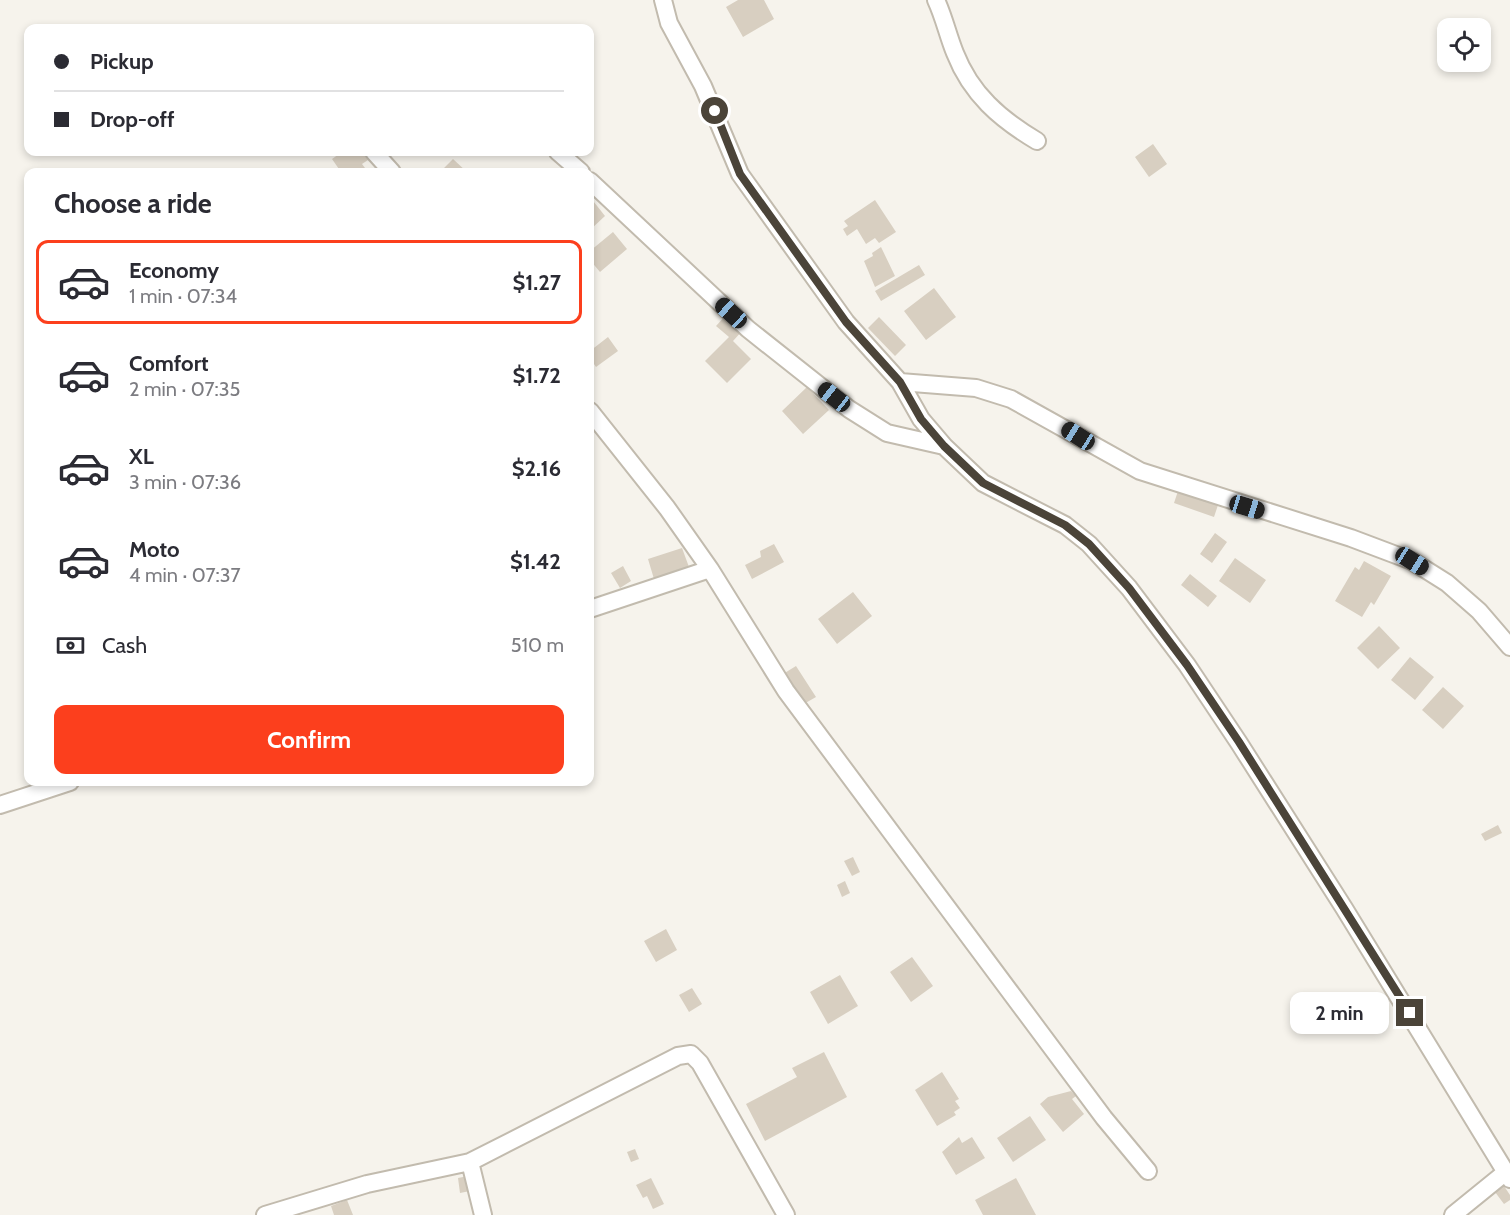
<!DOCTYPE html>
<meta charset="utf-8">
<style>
:root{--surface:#fff;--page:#f7f7f7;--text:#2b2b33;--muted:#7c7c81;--line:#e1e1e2;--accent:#fc3f1d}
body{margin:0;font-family:Cabin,sans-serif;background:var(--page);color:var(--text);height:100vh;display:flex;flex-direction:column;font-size:22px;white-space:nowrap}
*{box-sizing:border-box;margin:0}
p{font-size:20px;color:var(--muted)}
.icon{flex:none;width:33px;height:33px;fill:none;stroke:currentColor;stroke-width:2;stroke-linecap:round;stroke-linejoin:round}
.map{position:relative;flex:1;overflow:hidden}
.details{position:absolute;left:24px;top:168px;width:570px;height:618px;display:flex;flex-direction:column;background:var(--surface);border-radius:12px;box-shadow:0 3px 9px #0003}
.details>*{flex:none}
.banner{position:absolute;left:24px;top:24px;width:570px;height:132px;border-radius:12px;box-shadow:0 3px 9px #0003;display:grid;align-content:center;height:132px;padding:0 30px;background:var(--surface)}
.fabs{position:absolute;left:1437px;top:18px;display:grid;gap:12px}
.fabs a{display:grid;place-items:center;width:54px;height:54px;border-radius:12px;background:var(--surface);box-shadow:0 3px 9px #0003;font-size:30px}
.end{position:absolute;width:27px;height:27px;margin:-14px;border:8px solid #4b4439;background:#fff;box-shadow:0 0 0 3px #fff}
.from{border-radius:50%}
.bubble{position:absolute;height:42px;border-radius:12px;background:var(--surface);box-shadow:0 3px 9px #0003;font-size:20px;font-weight:700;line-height:42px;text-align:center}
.car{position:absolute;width:18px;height:36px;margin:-18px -9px;border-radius:8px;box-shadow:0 0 4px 2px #0007;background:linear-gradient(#222 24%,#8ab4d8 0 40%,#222 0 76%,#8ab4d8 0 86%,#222 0)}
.banner b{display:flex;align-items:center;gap:21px;height:57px;font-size:22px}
.banner b+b{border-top:2px solid var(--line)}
.banner i{width:15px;height:15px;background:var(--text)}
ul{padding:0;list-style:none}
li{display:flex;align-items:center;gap:18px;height:84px;margin:0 12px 9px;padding:0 18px;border:3px solid transparent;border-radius:12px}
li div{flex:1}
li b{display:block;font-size:22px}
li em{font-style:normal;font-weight:700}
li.active{border-color:var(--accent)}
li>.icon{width:54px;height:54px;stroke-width:1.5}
h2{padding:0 30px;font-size:27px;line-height:72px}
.pay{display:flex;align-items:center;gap:15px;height:66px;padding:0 30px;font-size:22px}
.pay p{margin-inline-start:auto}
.cta{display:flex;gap:12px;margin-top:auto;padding:12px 30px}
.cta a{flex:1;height:69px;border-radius:12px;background:var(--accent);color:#fff;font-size:24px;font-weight:700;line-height:69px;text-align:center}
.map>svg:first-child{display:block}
.building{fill:#d8cfc1}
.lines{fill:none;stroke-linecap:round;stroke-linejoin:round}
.minor-casing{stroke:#c2bbae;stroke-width:20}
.minor{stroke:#fff;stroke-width:16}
.route{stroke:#4b4439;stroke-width:8}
</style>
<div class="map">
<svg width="1510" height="1215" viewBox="0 0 1510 1215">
<rect width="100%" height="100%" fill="#f6f3ec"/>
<path class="building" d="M 738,0 L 764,0 L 774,19 L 743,37 L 726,7 Z
M 1153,144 L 1167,164 L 1149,177 L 1135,157 Z
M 342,152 L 362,152 L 368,160 L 362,164 L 368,172 L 341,172 L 332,159 Z
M 453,159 L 467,172 L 440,172 Z
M 590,197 L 605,216 L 590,230 Z
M 875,200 L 896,232 L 879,243 L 875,238 L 866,244 L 857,229 L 847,236 L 843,229 L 848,226 L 844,221 Z
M 613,232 L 627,249 L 600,272 L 590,260 L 590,251 Z
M 881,247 L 895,276 L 875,287 L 864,261 L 873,256 L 872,253 Z
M 919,265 L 925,275 L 881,301 L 875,291 Z
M 934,288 L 956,317 L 926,340 L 904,311 Z
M 726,315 L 743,330 L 733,341 L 751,359 L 727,383 L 705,361 L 729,337 L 716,326 Z
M 879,317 L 906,345 L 895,356 L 868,328 Z
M 608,337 L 618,351 L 596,367 L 590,358 L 590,351 Z
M 807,387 L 829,410 L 803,434 L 782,411 Z
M 1178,491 L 1218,505 L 1214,517 L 1174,503 Z
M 1215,533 L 1227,542 L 1212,563 L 1200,554 Z
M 774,544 L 784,562 L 752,579 L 745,565 L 761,557 L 760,551 Z
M 682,548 L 689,567 L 654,579 L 648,559 Z
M 1235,558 L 1266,580 L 1250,603 L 1219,581 Z
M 1364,561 L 1391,576 L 1374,605 L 1371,602 L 1362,617 L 1335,601 L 1355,567 L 1359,570 Z
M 623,566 L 631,581 L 620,588 L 611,573 Z
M 1190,574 L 1217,596 L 1208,607 L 1181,585 Z
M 853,592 L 872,616 L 837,644 L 818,619 Z
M 1379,626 L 1400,648 L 1378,669 L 1357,648 Z
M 1410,657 L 1434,677 L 1415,700 L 1391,680 Z
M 796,666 L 816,697 L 802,705 L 783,674 Z
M 1443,687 L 1464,706 L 1443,729 L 1422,710 Z
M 1498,825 L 1502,833 L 1485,841 L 1481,834 Z
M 853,857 L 860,872 L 852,876 L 844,861 Z
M 845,881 L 850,893 L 842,897 L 837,885 Z
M 666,929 L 677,950 L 656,962 L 644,941 Z
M 912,957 L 933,986 L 911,1002 L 890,972 Z
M 840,975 L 858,1006 L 828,1024 L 810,992 Z
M 692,988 L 702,1004 L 689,1012 L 679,995 Z
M 824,1052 L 847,1097 L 765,1141 L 746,1104 L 797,1077 L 792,1068 Z
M 942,1072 L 959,1099 L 955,1101 L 960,1108 L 954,1112 L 956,1115 L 937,1126 L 915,1090 Z
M 1071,1091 L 1076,1096 L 1072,1099 L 1084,1114 L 1063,1132 L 1040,1104 L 1048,1097 Z
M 1030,1116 L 1046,1140 L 1013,1162 L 997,1138 Z
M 959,1137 L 962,1143 L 972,1137 L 985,1158 L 956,1175 L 942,1152 Z
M 635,1149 L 639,1159 L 631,1162 L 627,1152 Z
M 468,1176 L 470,1191 L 460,1193 L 458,1178 Z
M 651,1178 L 664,1204 L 653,1209 L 647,1196 L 643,1198 L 636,1185 Z
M 1016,1178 L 1036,1215 L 983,1215 L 975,1200 Z
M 1504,1186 L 1510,1195 L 1510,1200 L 1504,1204 L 1495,1192 Z
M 347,1200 L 353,1215 L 334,1215 L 331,1206 Z"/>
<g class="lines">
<defs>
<path id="minor" d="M 936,0 C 944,17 948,36 955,53 C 971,94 1000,119 1037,141
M 374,152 L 392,172
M 558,152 L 581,172
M 590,181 L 748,329 L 849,409 L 887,433 L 944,446 L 921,419 L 900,382 L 846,322 L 740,174 L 703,86 L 669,23 L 663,0
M 900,382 L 976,388 L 1011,399 L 1140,471 L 1351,538 L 1412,561 L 1447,583 L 1479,611 L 1510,647
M 590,411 L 667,508 L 710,569 L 786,691 L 1104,1118 L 1148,1171
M 944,446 L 983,483 L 1065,525 L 1089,544 L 1129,588 L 1187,665 L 1239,743 L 1344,908 L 1510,1179
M 590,609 L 710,569
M 0,805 L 70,782
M 470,1162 L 483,1215
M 265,1215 L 367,1184 L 470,1162 L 678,1056 L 691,1054 L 700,1063 L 786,1215
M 1453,1215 L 1506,1172"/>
</defs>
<use href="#minor" class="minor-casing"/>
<use href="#minor" class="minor"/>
</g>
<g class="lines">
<path class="route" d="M 715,111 L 740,174 L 846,322 L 900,382 L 921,419 L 944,446 L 983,483 L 1065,525 L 1089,544 L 1129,588 L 1187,665 L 1239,742 L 1410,1013"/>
</g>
</svg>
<div class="fabs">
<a><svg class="icon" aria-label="locate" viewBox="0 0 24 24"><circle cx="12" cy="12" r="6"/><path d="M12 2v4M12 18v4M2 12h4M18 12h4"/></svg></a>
</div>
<i class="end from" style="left:715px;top:111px"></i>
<i class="end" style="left:1410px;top:1013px"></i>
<div class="bubble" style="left:1290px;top:992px;width:99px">2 min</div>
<i class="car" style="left:731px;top:313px;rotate:312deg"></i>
<i class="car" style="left:834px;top:397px;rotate:308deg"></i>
<i class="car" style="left:1078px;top:436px;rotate:302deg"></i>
<i class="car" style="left:1247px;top:507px;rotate:107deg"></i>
<i class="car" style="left:1412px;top:561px;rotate:122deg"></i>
<div class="banner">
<b><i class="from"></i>Pickup</b>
<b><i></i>Drop-off</b>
</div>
<section class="details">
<h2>Choose a ride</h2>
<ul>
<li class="active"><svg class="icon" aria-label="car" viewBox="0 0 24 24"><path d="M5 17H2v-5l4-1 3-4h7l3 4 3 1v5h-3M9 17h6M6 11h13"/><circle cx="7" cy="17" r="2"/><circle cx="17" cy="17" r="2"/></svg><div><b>Economy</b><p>1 min · 07:34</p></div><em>$1.27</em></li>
<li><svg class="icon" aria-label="car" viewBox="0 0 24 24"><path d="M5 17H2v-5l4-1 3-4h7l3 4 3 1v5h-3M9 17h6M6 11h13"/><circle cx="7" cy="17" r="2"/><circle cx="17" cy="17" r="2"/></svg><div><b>Comfort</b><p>2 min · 07:35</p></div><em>$1.72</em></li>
<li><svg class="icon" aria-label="car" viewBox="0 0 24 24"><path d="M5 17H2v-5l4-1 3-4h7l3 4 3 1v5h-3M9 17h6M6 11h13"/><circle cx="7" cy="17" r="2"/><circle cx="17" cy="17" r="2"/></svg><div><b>XL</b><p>3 min · 07:36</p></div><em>$2.16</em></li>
<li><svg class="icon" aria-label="car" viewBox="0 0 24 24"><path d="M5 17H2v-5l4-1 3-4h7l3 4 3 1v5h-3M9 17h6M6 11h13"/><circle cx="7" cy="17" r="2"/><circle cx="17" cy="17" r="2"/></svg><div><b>Moto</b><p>4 min · 07:37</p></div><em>$1.42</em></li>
</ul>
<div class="pay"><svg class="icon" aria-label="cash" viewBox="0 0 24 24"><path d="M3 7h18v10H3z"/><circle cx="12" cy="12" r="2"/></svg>Cash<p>510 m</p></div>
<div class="cta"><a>Confirm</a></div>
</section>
</div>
